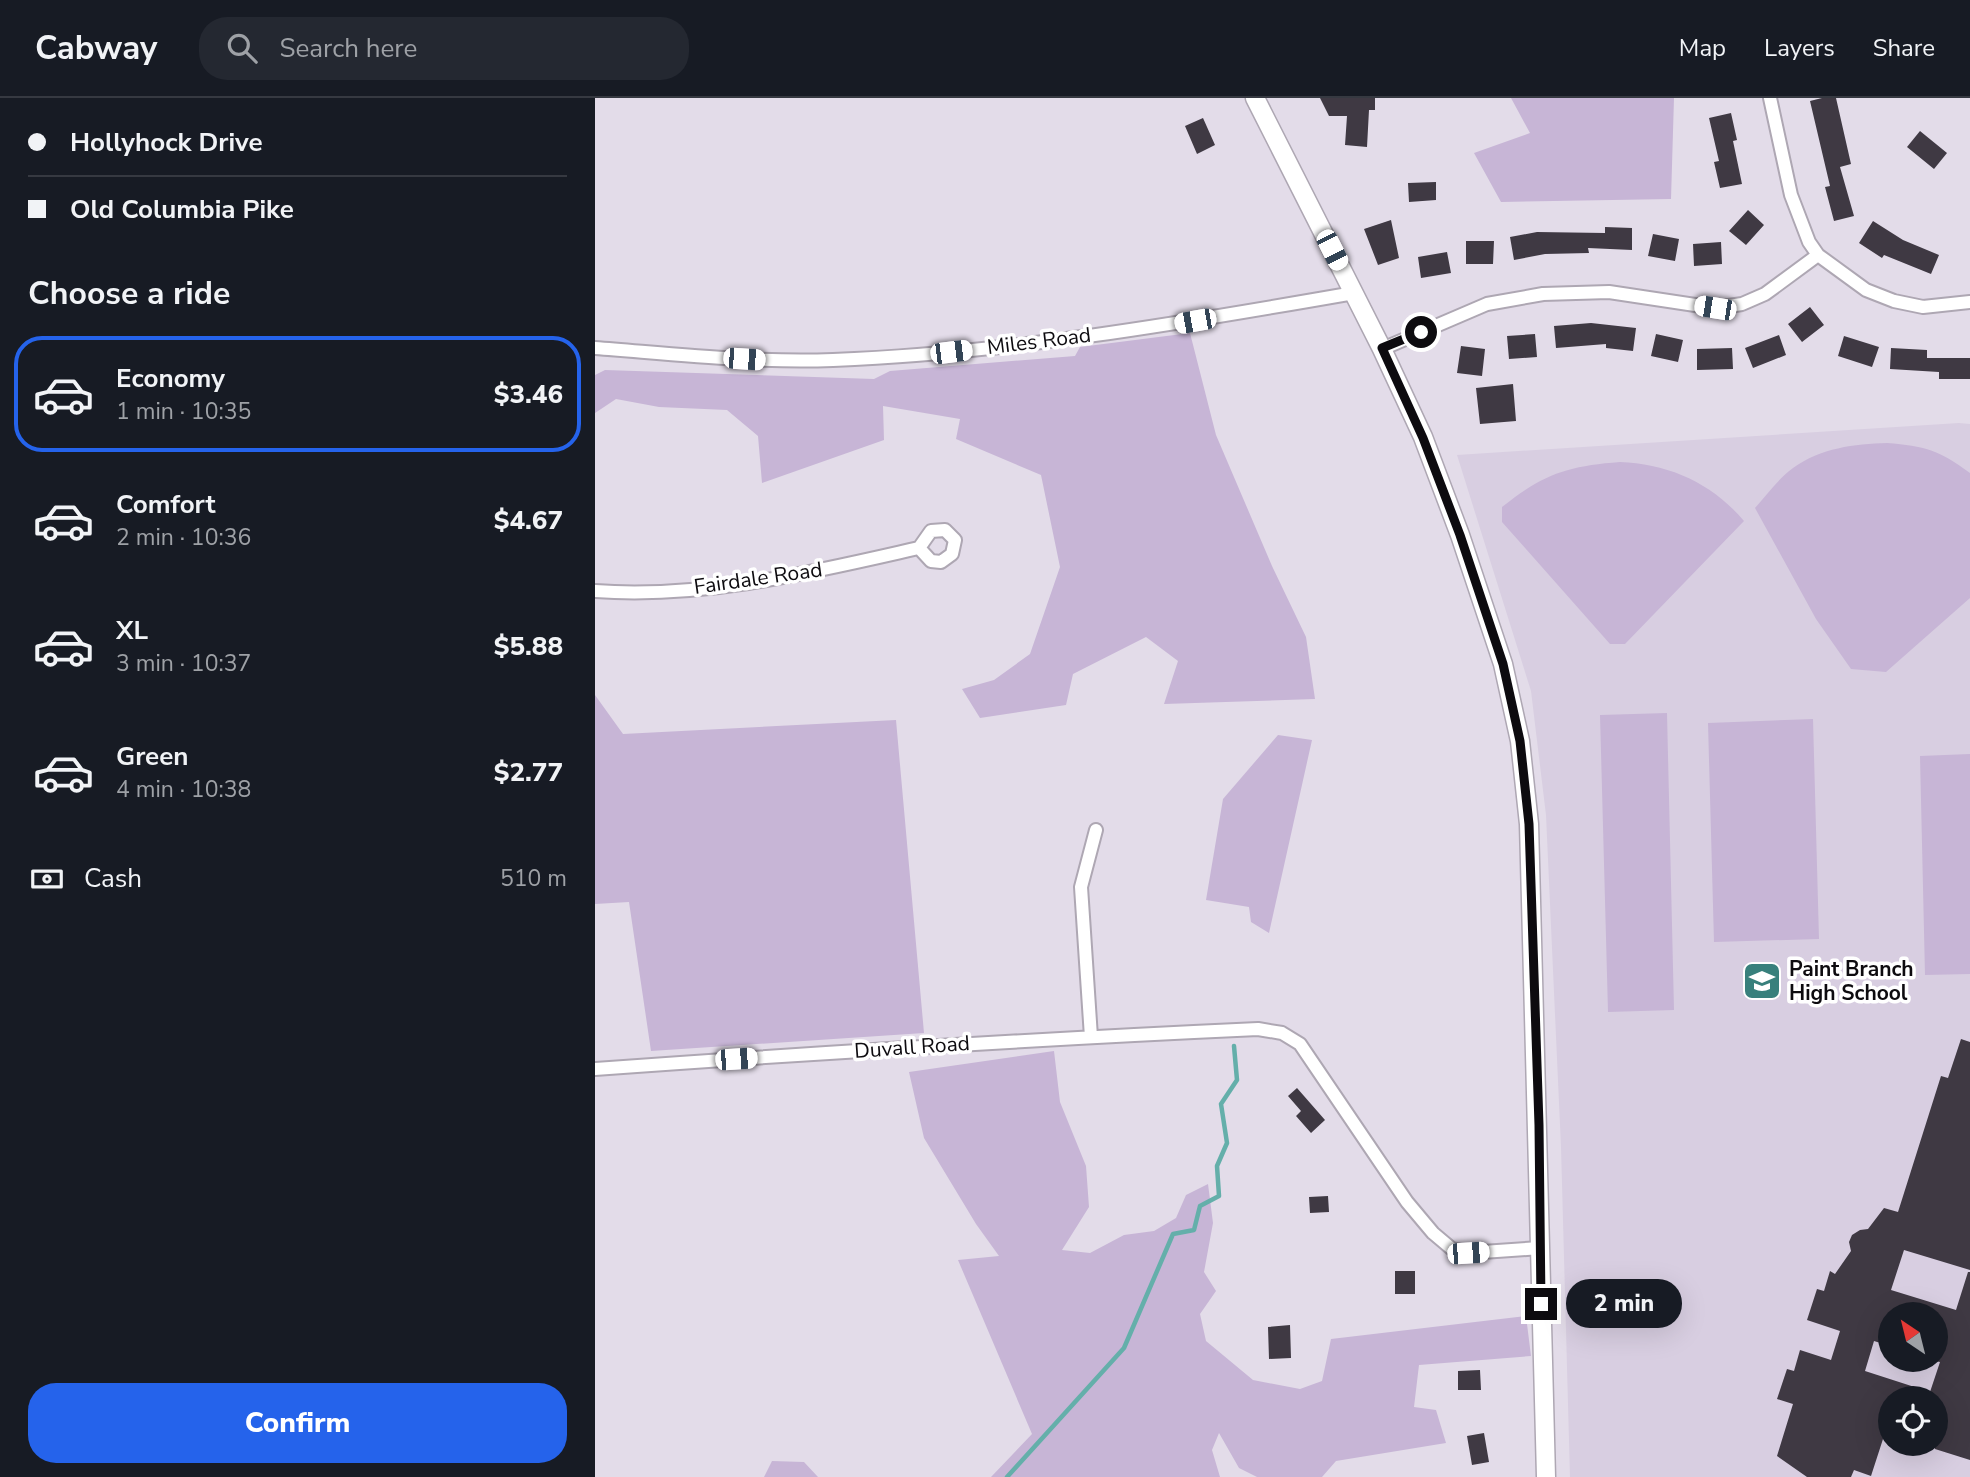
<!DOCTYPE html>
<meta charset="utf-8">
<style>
:root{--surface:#171b24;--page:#242831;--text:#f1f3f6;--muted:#9ea1a6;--line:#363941;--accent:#2563eb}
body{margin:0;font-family:"Nunito Sans",sans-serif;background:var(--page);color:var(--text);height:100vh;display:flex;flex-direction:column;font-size:26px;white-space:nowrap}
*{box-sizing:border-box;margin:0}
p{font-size:23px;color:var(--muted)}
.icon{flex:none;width:38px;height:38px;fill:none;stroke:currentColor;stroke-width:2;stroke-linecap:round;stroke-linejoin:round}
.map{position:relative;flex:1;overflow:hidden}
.drawer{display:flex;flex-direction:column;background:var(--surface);width:595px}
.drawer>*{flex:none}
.banner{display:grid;align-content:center;height:154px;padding:0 28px;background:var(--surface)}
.needle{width:46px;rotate:325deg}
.tools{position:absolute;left:1283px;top:1204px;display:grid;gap:14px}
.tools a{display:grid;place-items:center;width:70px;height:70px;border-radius:50%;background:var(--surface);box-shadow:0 7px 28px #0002;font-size:35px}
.end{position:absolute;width:32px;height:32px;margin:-16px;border:9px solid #0d0b0f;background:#fff;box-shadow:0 0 0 4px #fff}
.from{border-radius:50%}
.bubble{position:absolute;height:49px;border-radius:24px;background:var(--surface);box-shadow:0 7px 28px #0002;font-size:23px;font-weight:800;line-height:49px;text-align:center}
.car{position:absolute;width:21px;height:42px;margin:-21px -10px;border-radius:9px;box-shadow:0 0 5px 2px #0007;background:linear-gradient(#fff 24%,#345 0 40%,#fff 0 76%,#345 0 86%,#fff 0)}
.banner b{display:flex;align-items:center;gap:24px;height:66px;font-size:26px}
.banner b+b{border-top:2px solid var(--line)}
.banner i{width:18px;height:18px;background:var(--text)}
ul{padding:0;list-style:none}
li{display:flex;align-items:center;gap:21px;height:116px;margin:0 14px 10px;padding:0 14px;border:4px solid transparent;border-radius:28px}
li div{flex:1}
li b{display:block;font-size:26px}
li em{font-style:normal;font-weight:800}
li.current{border-color:var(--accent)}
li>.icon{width:63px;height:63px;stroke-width:1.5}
h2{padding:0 28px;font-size:32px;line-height:84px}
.pay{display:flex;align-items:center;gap:18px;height:77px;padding:0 28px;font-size:26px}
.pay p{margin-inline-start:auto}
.button{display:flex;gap:14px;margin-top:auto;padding:14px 28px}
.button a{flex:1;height:80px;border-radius:28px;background:var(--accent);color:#fff;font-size:28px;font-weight:800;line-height:80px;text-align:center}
header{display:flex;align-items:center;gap:42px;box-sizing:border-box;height:98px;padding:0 35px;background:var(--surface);border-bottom:2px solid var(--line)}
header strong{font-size:33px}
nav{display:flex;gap:38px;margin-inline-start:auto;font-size:24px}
.search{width:490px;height:63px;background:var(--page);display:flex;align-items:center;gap:18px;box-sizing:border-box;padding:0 24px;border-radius:28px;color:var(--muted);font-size:26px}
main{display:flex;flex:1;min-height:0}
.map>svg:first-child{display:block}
.built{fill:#d8cee1;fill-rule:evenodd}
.green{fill:#c7b5d6}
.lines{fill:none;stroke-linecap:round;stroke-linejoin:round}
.stream{stroke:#64afaa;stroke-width:4.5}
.building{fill:#3f3943;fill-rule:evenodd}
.street-casing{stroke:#aea7b3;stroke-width:16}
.secondary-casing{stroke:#aea7b3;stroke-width:21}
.street{stroke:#fff;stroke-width:12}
.secondary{stroke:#fff;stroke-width:18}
.route{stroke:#0d0b0f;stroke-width:9}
.labels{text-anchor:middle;stroke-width:7;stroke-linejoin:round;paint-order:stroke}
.street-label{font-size:21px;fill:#0d0b0f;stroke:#fff}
.poi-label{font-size:21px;font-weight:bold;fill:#0d0b0f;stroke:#fff;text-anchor:start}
</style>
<header>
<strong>Cabway</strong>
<div class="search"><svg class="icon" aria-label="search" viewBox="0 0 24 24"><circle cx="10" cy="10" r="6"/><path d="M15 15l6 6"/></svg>Search here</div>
<nav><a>Map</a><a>Layers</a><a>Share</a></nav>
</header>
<main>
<section class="drawer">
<div class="banner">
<b><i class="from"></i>Hollyhock Drive</b>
<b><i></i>Old Columbia Pike</b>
</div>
<h2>Choose a ride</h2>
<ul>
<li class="current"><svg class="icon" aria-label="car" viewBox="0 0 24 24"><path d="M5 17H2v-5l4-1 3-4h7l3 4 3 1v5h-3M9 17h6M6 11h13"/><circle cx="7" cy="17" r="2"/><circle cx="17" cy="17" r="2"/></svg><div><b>Economy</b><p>1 min · 10:35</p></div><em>$3.46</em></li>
<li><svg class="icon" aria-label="car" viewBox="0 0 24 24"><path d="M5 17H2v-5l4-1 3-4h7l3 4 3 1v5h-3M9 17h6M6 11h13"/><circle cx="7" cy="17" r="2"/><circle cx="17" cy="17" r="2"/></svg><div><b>Comfort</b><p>2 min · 10:36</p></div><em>$4.67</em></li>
<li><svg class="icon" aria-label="car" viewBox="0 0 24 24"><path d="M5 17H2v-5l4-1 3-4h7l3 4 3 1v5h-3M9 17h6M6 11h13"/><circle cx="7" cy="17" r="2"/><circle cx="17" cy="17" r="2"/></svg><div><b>XL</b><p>3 min · 10:37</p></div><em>$5.88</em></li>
<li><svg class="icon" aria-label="car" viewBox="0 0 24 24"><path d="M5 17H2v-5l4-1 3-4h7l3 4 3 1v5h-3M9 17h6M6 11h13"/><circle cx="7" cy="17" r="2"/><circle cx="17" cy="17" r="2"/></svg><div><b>Green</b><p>4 min · 10:38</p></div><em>$2.77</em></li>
</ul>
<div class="pay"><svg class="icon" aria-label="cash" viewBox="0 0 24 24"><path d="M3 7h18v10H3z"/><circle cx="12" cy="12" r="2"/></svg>Cash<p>510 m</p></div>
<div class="button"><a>Confirm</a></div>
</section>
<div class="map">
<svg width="1375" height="1379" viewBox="0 0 1375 1379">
<rect width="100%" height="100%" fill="#e3dce9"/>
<path class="built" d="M 1364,325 L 1375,326 L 1375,1379 L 975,1379 L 966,1049 L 951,717 L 936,593 L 862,357 ZM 1295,1216 L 1340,1216 L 1340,1262 L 1295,1262 ZM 1295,1300 L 1340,1300 L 1340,1346 L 1295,1346 Z"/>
<path class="green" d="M 916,0 L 1079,0 L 1076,101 L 906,104 L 879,55 L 935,35 Z
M 595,235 L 621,337 L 677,468 L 711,539 L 720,601 L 569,606 L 583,563 L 551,539 L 478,576 L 471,607 L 385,620 L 367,591 L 399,582 L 435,556 L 465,469 L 446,377 L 361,341 L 365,321 L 288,308 L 289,342 L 167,385 L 163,338 L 132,312 L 64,309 L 21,301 L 0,315 L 0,277 L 10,272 L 279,281 L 295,273 L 480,258 L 485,249 Z
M 1292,345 C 1330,348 1344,352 1375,375 L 1375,500 L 1291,574 L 1256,571 L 1221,521 L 1160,410 C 1172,397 1184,380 1198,370 C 1226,350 1259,346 1292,345 Z
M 1025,364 C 1074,366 1117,385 1149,423 L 1030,546 L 1015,546 L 907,424 L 907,409 C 948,376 973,368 1025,364 Z
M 0,597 L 28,636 L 301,622 L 329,935 L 56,953 L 34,804 L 0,806 Z
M 1072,615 L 1079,912 L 1013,914 L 1005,617 Z
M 1218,621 L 1224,841 L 1119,844 L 1113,625 Z
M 683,637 L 717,642 L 674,835 L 656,824 L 654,809 L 611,802 L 628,701 Z
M 1375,656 L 1375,876 L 1330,877 L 1325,658 Z
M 459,953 L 465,1004 L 491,1068 L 494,1109 L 467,1152 L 495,1155 L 529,1137 L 559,1133 L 581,1120 L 591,1097 L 613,1086 L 618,1125 L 609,1174 L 621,1193 L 605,1216 L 611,1243 L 658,1282 L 705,1291 L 727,1283 L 736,1241 L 931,1218 L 936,1258 L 824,1267 L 819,1309 L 841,1312 L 851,1345 L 741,1363 L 727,1379 L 662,1379 L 644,1370 L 624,1335 L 617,1352 L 625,1379 L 396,1379 L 437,1336 L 363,1162 L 404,1158 L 381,1126 L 329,1040 L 314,974 Z
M 177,1363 L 209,1364 L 223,1379 L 169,1379 Z"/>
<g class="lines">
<path class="stream" d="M 412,1379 L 529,1250 L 578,1136 L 599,1132 L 605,1108 L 624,1098 L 622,1068 L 632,1045 L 626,1006 L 642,982 L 639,948"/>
</g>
<path class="building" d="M 725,0 L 780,0 L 780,12 L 774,12 L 772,49 L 750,47 L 752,18 L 734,18 Z
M 1227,0 L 1241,0 L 1256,66 L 1245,69 L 1259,118 L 1239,123 L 1230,89 L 1235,88 L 1215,3 Z
M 1136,15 L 1142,42 L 1138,43 L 1147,86 L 1125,90 L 1119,64 L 1124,63 L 1114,20 Z
M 608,20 L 620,47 L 602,56 L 590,28 Z
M 1325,33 L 1352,55 L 1339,71 L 1312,49 Z
M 841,84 L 841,102 L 814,104 L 813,85 Z
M 1153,112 L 1169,127 L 1151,147 L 1134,133 Z
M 796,122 L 804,160 L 783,167 L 769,131 Z
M 1278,123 L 1308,142 L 1344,157 L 1336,176 L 1289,157 L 1287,160 L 1264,145 Z
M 1010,129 L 1037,130 L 1037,152 L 993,150 L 994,155 L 950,156 L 919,162 L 915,139 L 942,134 L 1010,135 Z
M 1058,136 L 1084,141 L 1080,163 L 1053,158 Z
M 871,143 L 899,143 L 898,166 L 871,166 Z
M 1126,144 L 1127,166 L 1099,168 L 1098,146 Z
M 852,154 L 856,175 L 826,180 L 823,159 Z
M 1215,209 L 1229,227 L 1207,244 L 1193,226 Z
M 996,225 L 1041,230 L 1038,253 L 1011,250 L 1011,246 L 961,250 L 959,228 Z
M 940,236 L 942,259 L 914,261 L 912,238 Z
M 1061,236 L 1088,242 L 1083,264 L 1056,258 Z
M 1184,237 L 1191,257 L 1158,270 L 1150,250 Z
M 1249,238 L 1284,249 L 1277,269 L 1243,258 Z
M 866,248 L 890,251 L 887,278 L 862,275 Z
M 1137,250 L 1138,271 L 1102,272 L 1102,251 Z
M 1296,250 L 1332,252 L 1332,260 L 1375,260 L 1375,281 L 1344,281 L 1344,274 L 1295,271 Z
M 918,286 L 921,323 L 885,326 L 881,290 Z
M 1366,941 L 1375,944 L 1375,1172 L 1309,1152 L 1296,1192 L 1361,1212 L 1373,1174 L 1375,1174 L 1375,1362 L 1340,1351 L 1340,1300 L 1295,1300 L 1295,1343 L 1288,1341 L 1276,1378 L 1259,1372 L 1256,1379 L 1212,1379 L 1182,1358 L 1198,1306 L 1182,1301 L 1192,1271 L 1199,1273 L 1205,1252 L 1236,1262 L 1245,1233 L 1212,1222 L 1222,1191 L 1229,1193 L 1235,1173 L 1240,1176 L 1256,1153 L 1254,1144 L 1257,1137 L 1265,1132 L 1273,1131 L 1289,1110 L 1303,1114 L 1346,978 L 1353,980 ZM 1295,1216 L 1340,1216 L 1340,1263 L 1345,1264 L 1335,1294 L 1270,1273 L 1279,1243 L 1295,1248 Z
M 702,990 L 730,1022 L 716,1035 L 701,1018 L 706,1013 L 693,998 Z
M 733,1098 L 734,1114 L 715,1115 L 714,1099 Z
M 800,1173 L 820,1173 L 820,1196 L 800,1196 Z
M 695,1227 L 696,1260 L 674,1261 L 673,1229 Z
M 885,1272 L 886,1292 L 863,1292 L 863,1273 Z
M 889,1335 L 894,1364 L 877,1367 L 872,1338 Z"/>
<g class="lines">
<defs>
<path id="street" d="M 1175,0 L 1196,97 L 1214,144 L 1223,157 L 1271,192 L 1299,203 L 1328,209 L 1375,204
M 0,250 C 79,256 159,265 238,262 C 413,255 587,225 759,195
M 787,251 L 892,206 L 948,196 L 1014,194 L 1120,210 L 1147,206 L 1170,196 L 1223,157
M 0,493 C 109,501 218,474 324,450 L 336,433 L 350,432 L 360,442 L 357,456 L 346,464 L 336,463 L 324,450
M 496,939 L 486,789 L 501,732
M 0,971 C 221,955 442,941 663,931 L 687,935 L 705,946 L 812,1104 L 838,1135 L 857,1151 L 873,1155 L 945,1150"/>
<path id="secondary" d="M 660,0 L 787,251 L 828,339 L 865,437 L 908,566 L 925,643 L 934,726 L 951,1379"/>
</defs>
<use href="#street" class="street-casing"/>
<use href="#secondary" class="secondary-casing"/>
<use href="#street" class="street"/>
<use href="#secondary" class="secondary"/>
</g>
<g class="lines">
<path class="route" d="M 826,234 L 787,250 L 828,340 L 865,437 L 908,566 L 925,643 L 934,726 L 944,1027 L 946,1206"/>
</g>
<defs>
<symbol id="school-square" viewBox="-11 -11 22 22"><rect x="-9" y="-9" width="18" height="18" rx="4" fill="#38807c" stroke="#fff"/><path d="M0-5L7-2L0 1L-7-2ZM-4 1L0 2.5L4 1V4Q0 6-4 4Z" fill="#fff"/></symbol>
</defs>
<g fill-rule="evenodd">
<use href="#school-square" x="1145" y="861" width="44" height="44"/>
</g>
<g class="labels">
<g class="street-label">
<text transform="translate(444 243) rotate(-7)" y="7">Miles Road</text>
<text transform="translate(163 480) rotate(-8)" y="7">Fairdale Road</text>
<text transform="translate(317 949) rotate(-4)" y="7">Duvall Road</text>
</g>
<g class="poi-label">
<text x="1194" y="878">Paint Branch<tspan x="1194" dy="24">High School</tspan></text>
</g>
</g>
</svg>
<div class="tools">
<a><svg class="needle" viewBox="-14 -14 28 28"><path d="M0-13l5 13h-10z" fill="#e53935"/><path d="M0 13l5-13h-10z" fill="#9ea1a6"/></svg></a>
<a><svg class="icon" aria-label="locate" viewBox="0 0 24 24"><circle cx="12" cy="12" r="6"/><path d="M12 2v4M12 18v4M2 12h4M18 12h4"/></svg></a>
</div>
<i class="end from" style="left:826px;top:234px"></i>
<i class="end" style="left:946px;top:1206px"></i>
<div class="bubble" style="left:971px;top:1181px;width:116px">2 min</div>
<i class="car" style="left:737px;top:152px;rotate:153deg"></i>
<i class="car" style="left:1120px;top:210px;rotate:279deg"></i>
<i class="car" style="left:600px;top:223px;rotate:260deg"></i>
<i class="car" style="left:356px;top:254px;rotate:83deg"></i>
<i class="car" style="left:149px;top:261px;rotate:94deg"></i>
<i class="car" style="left:141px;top:961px;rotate:86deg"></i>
<i class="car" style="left:873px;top:1155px;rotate:86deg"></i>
</div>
</main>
